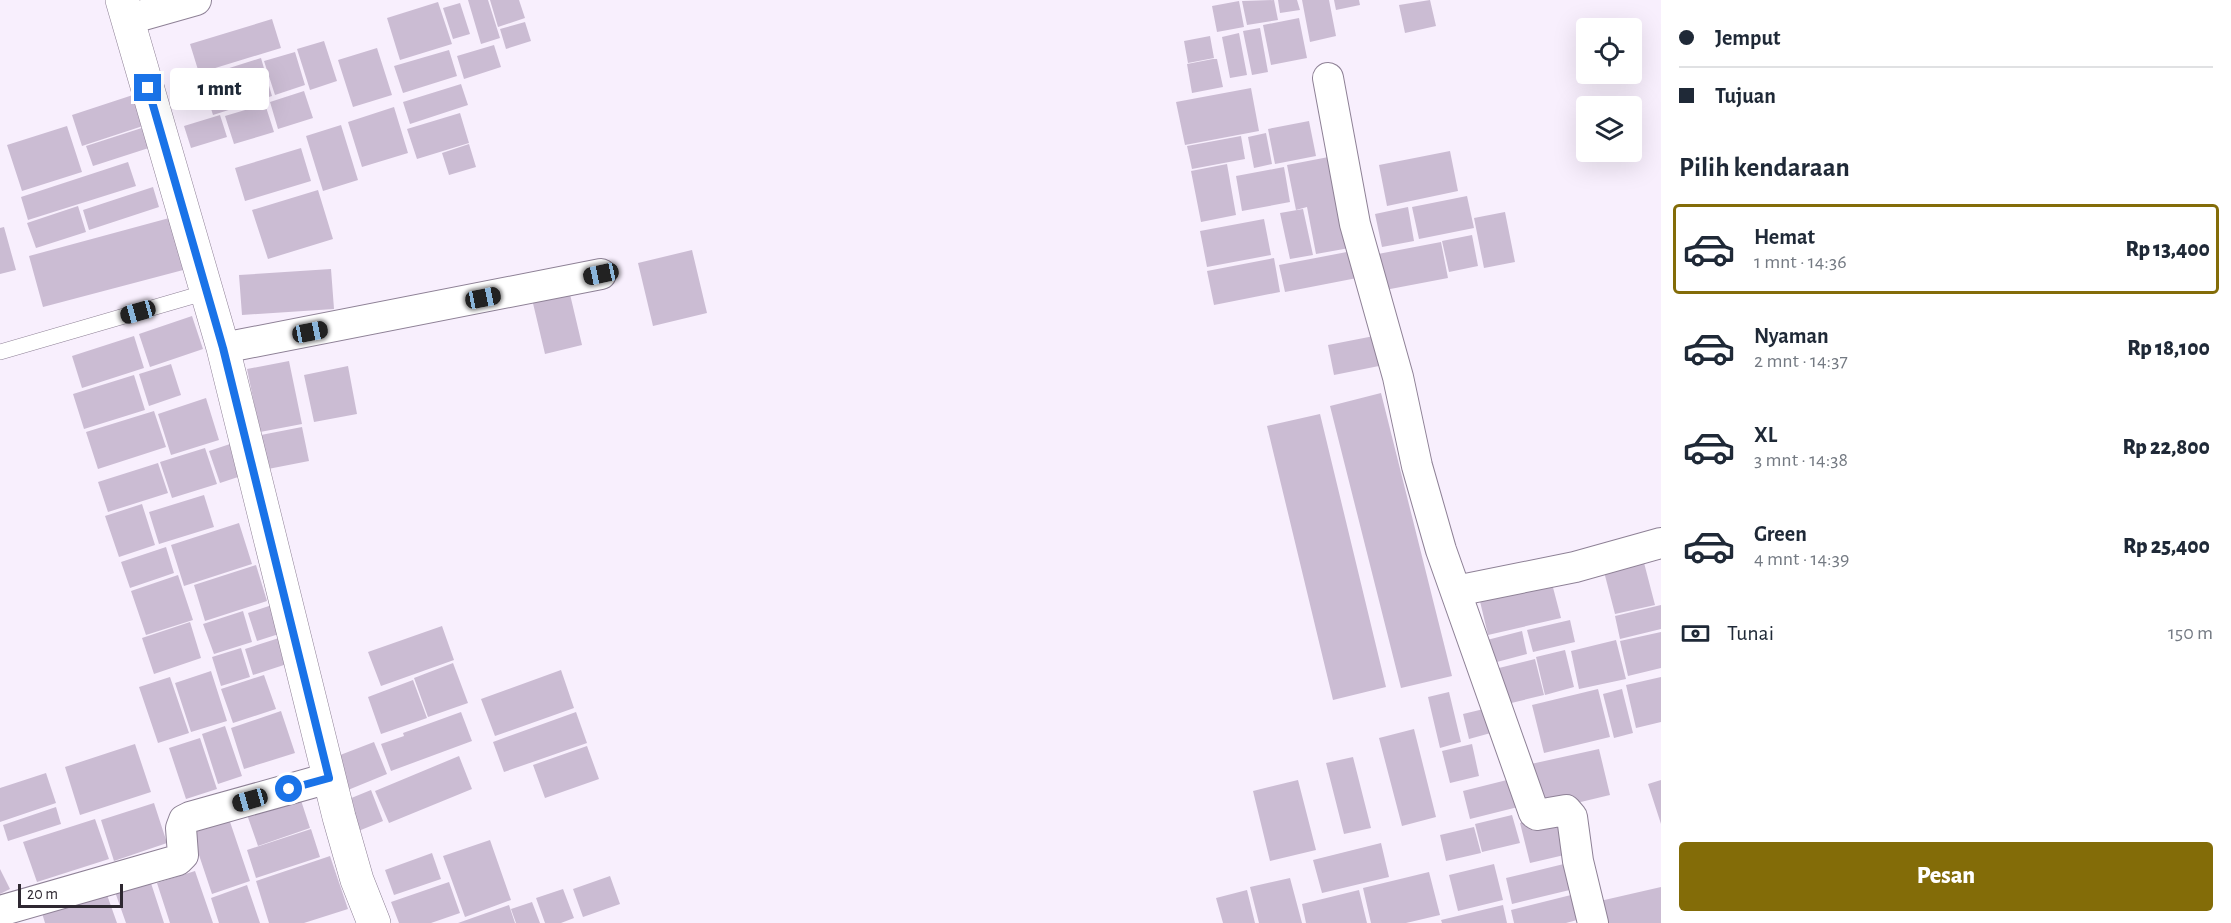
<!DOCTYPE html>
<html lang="id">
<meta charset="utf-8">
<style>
:root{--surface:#fff;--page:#f2f2f3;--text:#1f2937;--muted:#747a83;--line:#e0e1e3;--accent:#836c08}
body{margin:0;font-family:"Alegreya Sans",sans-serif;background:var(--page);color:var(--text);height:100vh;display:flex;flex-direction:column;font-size:22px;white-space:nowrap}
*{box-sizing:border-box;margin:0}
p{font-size:20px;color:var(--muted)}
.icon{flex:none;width:33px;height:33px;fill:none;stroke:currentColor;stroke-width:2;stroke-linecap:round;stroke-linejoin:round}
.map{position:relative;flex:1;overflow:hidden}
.drawer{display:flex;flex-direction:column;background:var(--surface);width:570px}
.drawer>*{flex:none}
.hud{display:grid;align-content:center;height:132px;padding:0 18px;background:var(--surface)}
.controls{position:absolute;left:1576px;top:18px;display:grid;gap:12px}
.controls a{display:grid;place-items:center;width:66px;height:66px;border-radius:6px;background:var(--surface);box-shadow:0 6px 24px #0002;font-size:30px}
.scale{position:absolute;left:18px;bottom:15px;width:105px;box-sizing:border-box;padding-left:6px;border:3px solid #2e2831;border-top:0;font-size:16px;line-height:21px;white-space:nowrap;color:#2e2831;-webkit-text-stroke:4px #fff;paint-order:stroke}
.end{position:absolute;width:27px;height:27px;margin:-14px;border:8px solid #1a73e8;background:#fff;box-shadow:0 0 0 3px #fff}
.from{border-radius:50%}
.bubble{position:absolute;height:42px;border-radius:6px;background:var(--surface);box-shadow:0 6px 24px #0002;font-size:20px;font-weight:800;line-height:42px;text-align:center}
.car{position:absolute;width:18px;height:36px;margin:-18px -9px;border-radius:8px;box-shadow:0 0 4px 2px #0007;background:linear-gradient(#222 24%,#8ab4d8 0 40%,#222 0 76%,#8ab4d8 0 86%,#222 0)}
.hud b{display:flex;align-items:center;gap:21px;height:57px;font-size:22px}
.hud b+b{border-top:2px solid var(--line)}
.hud i{width:15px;height:15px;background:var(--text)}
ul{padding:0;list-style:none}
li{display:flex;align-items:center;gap:18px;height:90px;margin:0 12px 9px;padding:0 6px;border:3px solid transparent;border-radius:6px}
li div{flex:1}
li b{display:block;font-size:22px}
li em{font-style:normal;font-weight:800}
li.active{border-color:var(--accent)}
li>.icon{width:54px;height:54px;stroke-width:1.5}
h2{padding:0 18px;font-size:27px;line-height:72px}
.pay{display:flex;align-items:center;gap:15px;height:66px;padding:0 18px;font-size:22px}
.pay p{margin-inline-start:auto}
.button{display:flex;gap:12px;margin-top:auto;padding:12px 18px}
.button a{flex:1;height:69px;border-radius:6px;background:var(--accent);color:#fff;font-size:24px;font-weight:800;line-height:69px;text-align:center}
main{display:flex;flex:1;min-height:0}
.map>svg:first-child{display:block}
.building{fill:#cbbcd3}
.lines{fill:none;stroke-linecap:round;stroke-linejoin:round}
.service-casing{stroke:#8e8196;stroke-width:16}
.minor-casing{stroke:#8e8196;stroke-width:32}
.tertiary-casing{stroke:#8e8196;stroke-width:34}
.service{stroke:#fff;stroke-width:15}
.minor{stroke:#fff;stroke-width:30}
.tertiary{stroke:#fff;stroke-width:33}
.route{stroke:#1a73e8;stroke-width:8}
</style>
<main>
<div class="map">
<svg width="1661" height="923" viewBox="0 0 1661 923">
<rect width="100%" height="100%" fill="#f8effd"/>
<path class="building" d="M 468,0 L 488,0 L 500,38 L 481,44 Z
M 490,0 L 519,0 L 525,18 L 498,27 Z
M 1274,0 L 1278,20 L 1247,25 L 1242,1 Z
M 1278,0 L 1297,0 L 1300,10 L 1280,13 Z
M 1302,0 L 1329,0 L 1336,36 L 1310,42 Z
M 1334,0 L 1359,0 L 1360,5 L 1336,10 Z
M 1430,0 L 1436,26 L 1405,33 L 1399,5 Z
M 1239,1 L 1244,27 L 1217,32 L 1212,6 Z
M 438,2 L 452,44 L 400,60 L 387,18 Z
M 460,3 L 470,34 L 453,39 L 443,8 Z
M 1299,18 L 1307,58 L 1271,65 L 1263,25 Z
M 272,19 L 281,48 L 199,73 L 190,44 Z
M 525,22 L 531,41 L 506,49 L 500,29 Z
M 1260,28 L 1268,72 L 1252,75 L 1243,31 Z
M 1239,33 L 1247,75 L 1230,78 L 1222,37 Z
M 1210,36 L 1214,58 L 1188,63 L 1184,41 Z
M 324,41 L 337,81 L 310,90 L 297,49 Z
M 494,45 L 501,67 L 464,79 L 457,56 Z
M 377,48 L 392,95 L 353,107 L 338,60 Z
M 449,50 L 457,76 L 403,93 L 394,66 Z
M 295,52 L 305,85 L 275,95 L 264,61 Z
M 261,58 L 272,96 L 213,115 L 201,77 Z
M 1213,59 L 1217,59 L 1223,87 L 1192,93 L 1187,64 Z
M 461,84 L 468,105 L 410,124 L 403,102 Z
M 1251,88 L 1259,131 L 1185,145 L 1176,102 Z
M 304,91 L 313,118 L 278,129 L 270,102 Z
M 142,92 L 152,123 L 82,146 L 72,115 Z
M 265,104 L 274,132 L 234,144 L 225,116 Z
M 394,107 L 408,153 L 362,167 L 348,122 Z
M 460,113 L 469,143 L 417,159 L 407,129 Z
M 220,115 L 227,137 L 191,148 L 184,126 Z
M 1309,121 L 1316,156 L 1275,164 L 1268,129 Z
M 151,125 L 158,145 L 93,166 L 86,146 Z
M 341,125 L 358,180 L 323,191 L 306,136 Z
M 67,126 L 82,172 L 22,191 L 7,145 Z
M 1266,133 L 1272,164 L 1254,168 L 1248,137 Z
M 1241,136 L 1245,159 L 1192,169 L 1187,146 Z
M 469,144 L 476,167 L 449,175 L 442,153 Z
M 301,148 L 311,181 L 245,201 L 235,168 Z
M 1450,151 L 1458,191 L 1387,206 L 1379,165 Z
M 1339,155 L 1355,247 L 1316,254 L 1307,207 L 1296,210 L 1287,165 Z
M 128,162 L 136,186 L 28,220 L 21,197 Z
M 1227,164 L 1236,215 L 1201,222 L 1191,171 Z
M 1284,167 L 1290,202 L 1242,211 L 1236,176 Z
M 153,187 L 159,207 L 89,230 L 83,210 Z
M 318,190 L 333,239 L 268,259 L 252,210 Z
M 1467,196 L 1474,228 L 1419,239 L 1412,207 Z
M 78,206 L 86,232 L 36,248 L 27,223 Z
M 1408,207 L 1414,241 L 1382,247 L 1375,214 Z
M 1303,209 L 1313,255 L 1290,259 L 1280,213 Z
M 1505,212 L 1515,262 L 1484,268 L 1474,218 Z
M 173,217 L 187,269 L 43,307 L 29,256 Z
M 1264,219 L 1271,255 L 1207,267 L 1200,231 Z
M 4,227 L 16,270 L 0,274 L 0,228 Z
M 1472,235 L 1478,266 L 1449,272 L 1442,241 Z
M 1441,242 L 1448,278 L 1385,290 L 1378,254 Z
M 692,250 L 707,313 L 653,326 L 638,263 Z
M 1352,251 L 1357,278 L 1285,292 L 1279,265 Z
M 1274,258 L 1280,292 L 1214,305 L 1207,271 Z
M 331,269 L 334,309 L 242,315 L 239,275 Z
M 569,290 L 582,345 L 545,354 L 532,299 Z
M 192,316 L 203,349 L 150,367 L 139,334 Z
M 134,336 L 144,368 L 82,388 L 72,356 Z
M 1374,336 L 1379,366 L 1334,375 L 1328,345 Z
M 289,361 L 302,424 L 260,432 L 247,369 Z
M 171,364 L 181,395 L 149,406 L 139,374 Z
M 348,366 L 357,414 L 314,422 L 304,375 Z
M 134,375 L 145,410 L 84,429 L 73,394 Z
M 1381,393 L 1452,676 L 1401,688 L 1330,406 Z
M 206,398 L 219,440 L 171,455 L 158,414 Z
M 154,411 L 166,447 L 98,469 L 86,432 Z
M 1320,414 L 1386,687 L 1333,700 L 1267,426 Z
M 302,427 L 309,461 L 268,469 L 261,435 Z
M 236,442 L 247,474 L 220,483 L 209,451 Z
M 205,448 L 217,484 L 172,498 L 160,462 Z
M 158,463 L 168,493 L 108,512 L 98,482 Z
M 204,495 L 214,527 L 159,544 L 149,512 Z
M 142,504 L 155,545 L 119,557 L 105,516 Z
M 239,523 L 252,564 L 184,586 L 171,545 Z
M 166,547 L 174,573 L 130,588 L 121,562 Z
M 1642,555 L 1655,605 L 1615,614 L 1602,564 Z
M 256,565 L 267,601 L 205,621 L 194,585 Z
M 178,575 L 193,620 L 146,635 L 131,591 Z
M 1550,576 L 1561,618 L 1488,635 L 1478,593 Z
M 272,605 L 282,633 L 257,641 L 248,613 Z
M 1661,605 L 1661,629 L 1620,639 L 1615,616 Z
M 243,611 L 252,642 L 214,654 L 203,624 Z
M 1570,620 L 1575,642 L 1533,652 L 1527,630 Z
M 190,622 L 201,658 L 154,674 L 142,638 Z
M 442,626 L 454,660 L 381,686 L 368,652 Z
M 1522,631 L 1527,654 L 1493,663 L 1487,640 Z
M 1661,632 L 1661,668 L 1628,676 L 1620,641 Z
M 279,638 L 287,664 L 253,675 L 245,649 Z
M 1616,640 L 1626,679 L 1579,689 L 1571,651 Z
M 241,648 L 250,677 L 221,686 L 212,657 Z
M 1565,650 L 1574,687 L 1545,695 L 1536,657 Z
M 1535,659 L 1544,695 L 1507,704 L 1499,668 Z
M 453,663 L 468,703 L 428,717 L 414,678 Z
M 561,670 L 574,708 L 495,736 L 481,699 Z
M 211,671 L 227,721 L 191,732 L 175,683 Z
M 264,675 L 276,709 L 233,723 L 221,689 Z
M 170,677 L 189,733 L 158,743 L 139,687 Z
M 1661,677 L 1661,722 L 1636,728 L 1626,685 Z
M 413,680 L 427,718 L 381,734 L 368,697 Z
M 1598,689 L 1610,737 L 1544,753 L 1532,705 Z
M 1622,689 L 1633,733 L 1614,738 L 1603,694 Z
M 1449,692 L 1461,742 L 1440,748 L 1428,697 Z
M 1492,707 L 1498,731 L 1469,739 L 1463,714 Z
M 281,711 L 295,753 L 244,769 L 231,728 Z
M 461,712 L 472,741 L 391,771 L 381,744 L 404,736 L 403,733 Z
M 576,712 L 587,743 L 504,772 L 493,742 Z
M 225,726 L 242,776 L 218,784 L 202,734 Z
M 1414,729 L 1436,817 L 1402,826 L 1379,738 Z
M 200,738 L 217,789 L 186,799 L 169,748 Z
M 374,742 L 387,774 L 348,790 L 335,757 Z
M 135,744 L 151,792 L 80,815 L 65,767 Z
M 1472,744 L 1479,776 L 1450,783 L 1442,751 Z
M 587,746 L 599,779 L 545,798 L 533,765 Z
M 1599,749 L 1610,795 L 1543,811 L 1531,764 Z
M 459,756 L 472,789 L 389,823 L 375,791 Z
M 1353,757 L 1371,828 L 1344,834 L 1326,763 Z
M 46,773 L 56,803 L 0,822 L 0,788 Z
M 1515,778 L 1522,806 L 1470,819 L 1463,791 Z
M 1298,780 L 1316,850 L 1270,861 L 1253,791 Z
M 1661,780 L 1661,824 L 1648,784 Z
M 297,788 L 310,828 L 258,846 L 244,806 Z
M 371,790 L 383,821 L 356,832 L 344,801 Z
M 154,803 L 167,843 L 114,861 L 101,820 Z
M 56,807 L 61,824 L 8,841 L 3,825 Z
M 1562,812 L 1573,853 L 1530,863 L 1520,823 Z
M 227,813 L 250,881 L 212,894 L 189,825 Z
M 1512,815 L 1520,843 L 1482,852 L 1475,824 Z
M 95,819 L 109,859 L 37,882 L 23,842 Z
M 1474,827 L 1481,853 L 1446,861 L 1440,835 Z
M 311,829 L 320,857 L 256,878 L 247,850 Z
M 490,840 L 511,900 L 465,917 L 443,856 Z
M 1381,843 L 1389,877 L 1322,893 L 1313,860 Z
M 432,853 L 441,879 L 394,895 L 385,870 Z
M 330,856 L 348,909 L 304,923 L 269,923 L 256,881 Z
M 1572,862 L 1578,888 L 1512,904 L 1506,878 Z
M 1494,864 L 1503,900 L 1458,911 L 1449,875 Z
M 0,869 L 10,889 L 0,894 Z
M 195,871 L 213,923 L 170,923 L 157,883 Z
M 1429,872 L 1440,915 L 1406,923 L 1371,923 L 1363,888 Z
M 610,876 L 620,904 L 583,917 L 573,889 Z
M 149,877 L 164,923 L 126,923 L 114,889 Z
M 1290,878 L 1302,923 L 1259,923 L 1250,887 Z
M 449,882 L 460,913 L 431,923 L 399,923 L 391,902 Z
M 247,885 L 260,923 L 219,923 L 211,898 Z
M 1661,887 L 1661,923 L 1606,923 L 1600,901 Z
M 563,889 L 574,918 L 561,923 L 545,923 L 536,898 Z
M 1247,890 L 1255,923 L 1223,923 L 1216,898 Z
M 1359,890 L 1367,923 L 1306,923 L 1302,904 Z
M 106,892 L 117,923 L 45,923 L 42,913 Z
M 1571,895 L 1577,920 L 1566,923 L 1514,923 L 1511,910 Z
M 532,902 L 540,923 L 516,923 L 511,909 Z
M 509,905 L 515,923 L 458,923 Z
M 1503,905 L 1507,923 L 1442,923 L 1441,920 Z"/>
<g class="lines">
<defs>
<path id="service" d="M 0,352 L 207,292"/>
<path id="minor" d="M 129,19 L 196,0
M 1328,78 L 1355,224 L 1398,377 L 1417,466 L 1441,550 L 1534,813 L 1537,815 L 1566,810 L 1572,817 L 1578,861 L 1593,923
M 223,348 L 601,274
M 1456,591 L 1575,567 L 1661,543
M 0,911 L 178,860 L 183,855 L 181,828 L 184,820 L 190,817 L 329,778"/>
<path id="tertiary" d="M 122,0 L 223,348 L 339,817 L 357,880 L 374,923"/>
</defs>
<use href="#service" class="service-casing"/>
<use href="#minor" class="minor-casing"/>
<use href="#tertiary" class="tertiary-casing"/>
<use href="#service" class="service"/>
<use href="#minor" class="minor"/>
<use href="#tertiary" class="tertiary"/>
</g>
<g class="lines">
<path class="route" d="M 148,88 L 223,348 L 329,778 L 289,789"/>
</g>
</svg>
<div class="controls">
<a><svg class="icon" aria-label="locate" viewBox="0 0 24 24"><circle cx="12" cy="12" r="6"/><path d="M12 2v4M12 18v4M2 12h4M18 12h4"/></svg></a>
<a><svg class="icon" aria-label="layers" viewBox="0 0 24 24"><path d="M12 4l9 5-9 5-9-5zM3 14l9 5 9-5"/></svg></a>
</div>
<div class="scale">20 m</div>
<i class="end from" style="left:289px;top:789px"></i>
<i class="end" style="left:148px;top:88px"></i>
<div class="bubble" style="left:170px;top:68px;width:99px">1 mnt</div>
<i class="car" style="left:601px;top:274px;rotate:258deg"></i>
<i class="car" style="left:483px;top:298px;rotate:79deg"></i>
<i class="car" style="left:138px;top:312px;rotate:254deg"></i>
<i class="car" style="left:310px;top:332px;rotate:79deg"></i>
<i class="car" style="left:250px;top:800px;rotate:254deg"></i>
</div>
<section class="drawer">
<div class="hud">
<b><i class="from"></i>Jemput</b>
<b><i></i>Tujuan</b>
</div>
<h2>Pilih kendaraan</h2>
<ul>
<li class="active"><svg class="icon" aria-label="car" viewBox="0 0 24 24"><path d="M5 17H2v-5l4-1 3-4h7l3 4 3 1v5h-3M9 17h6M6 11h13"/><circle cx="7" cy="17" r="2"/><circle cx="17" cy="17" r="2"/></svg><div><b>Hemat</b><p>1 mnt · 14:36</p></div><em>Rp 13,400</em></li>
<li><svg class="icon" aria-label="car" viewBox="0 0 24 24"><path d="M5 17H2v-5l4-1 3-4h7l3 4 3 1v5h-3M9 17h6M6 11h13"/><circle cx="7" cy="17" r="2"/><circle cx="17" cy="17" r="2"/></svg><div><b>Nyaman</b><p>2 mnt · 14:37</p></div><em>Rp 18,100</em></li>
<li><svg class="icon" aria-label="car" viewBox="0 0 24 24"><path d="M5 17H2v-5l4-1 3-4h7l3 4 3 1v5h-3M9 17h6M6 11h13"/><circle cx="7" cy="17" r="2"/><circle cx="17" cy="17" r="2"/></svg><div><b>XL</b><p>3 mnt · 14:38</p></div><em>Rp 22,800</em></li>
<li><svg class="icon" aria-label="car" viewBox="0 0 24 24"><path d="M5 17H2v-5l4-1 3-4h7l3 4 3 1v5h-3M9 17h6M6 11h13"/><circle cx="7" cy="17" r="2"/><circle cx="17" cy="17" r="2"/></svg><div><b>Green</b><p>4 mnt · 14:39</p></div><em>Rp 25,400</em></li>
</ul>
<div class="pay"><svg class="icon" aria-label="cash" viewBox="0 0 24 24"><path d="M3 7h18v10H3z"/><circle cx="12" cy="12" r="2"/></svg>Tunai<p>150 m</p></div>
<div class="button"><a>Pesan</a></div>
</section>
</main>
